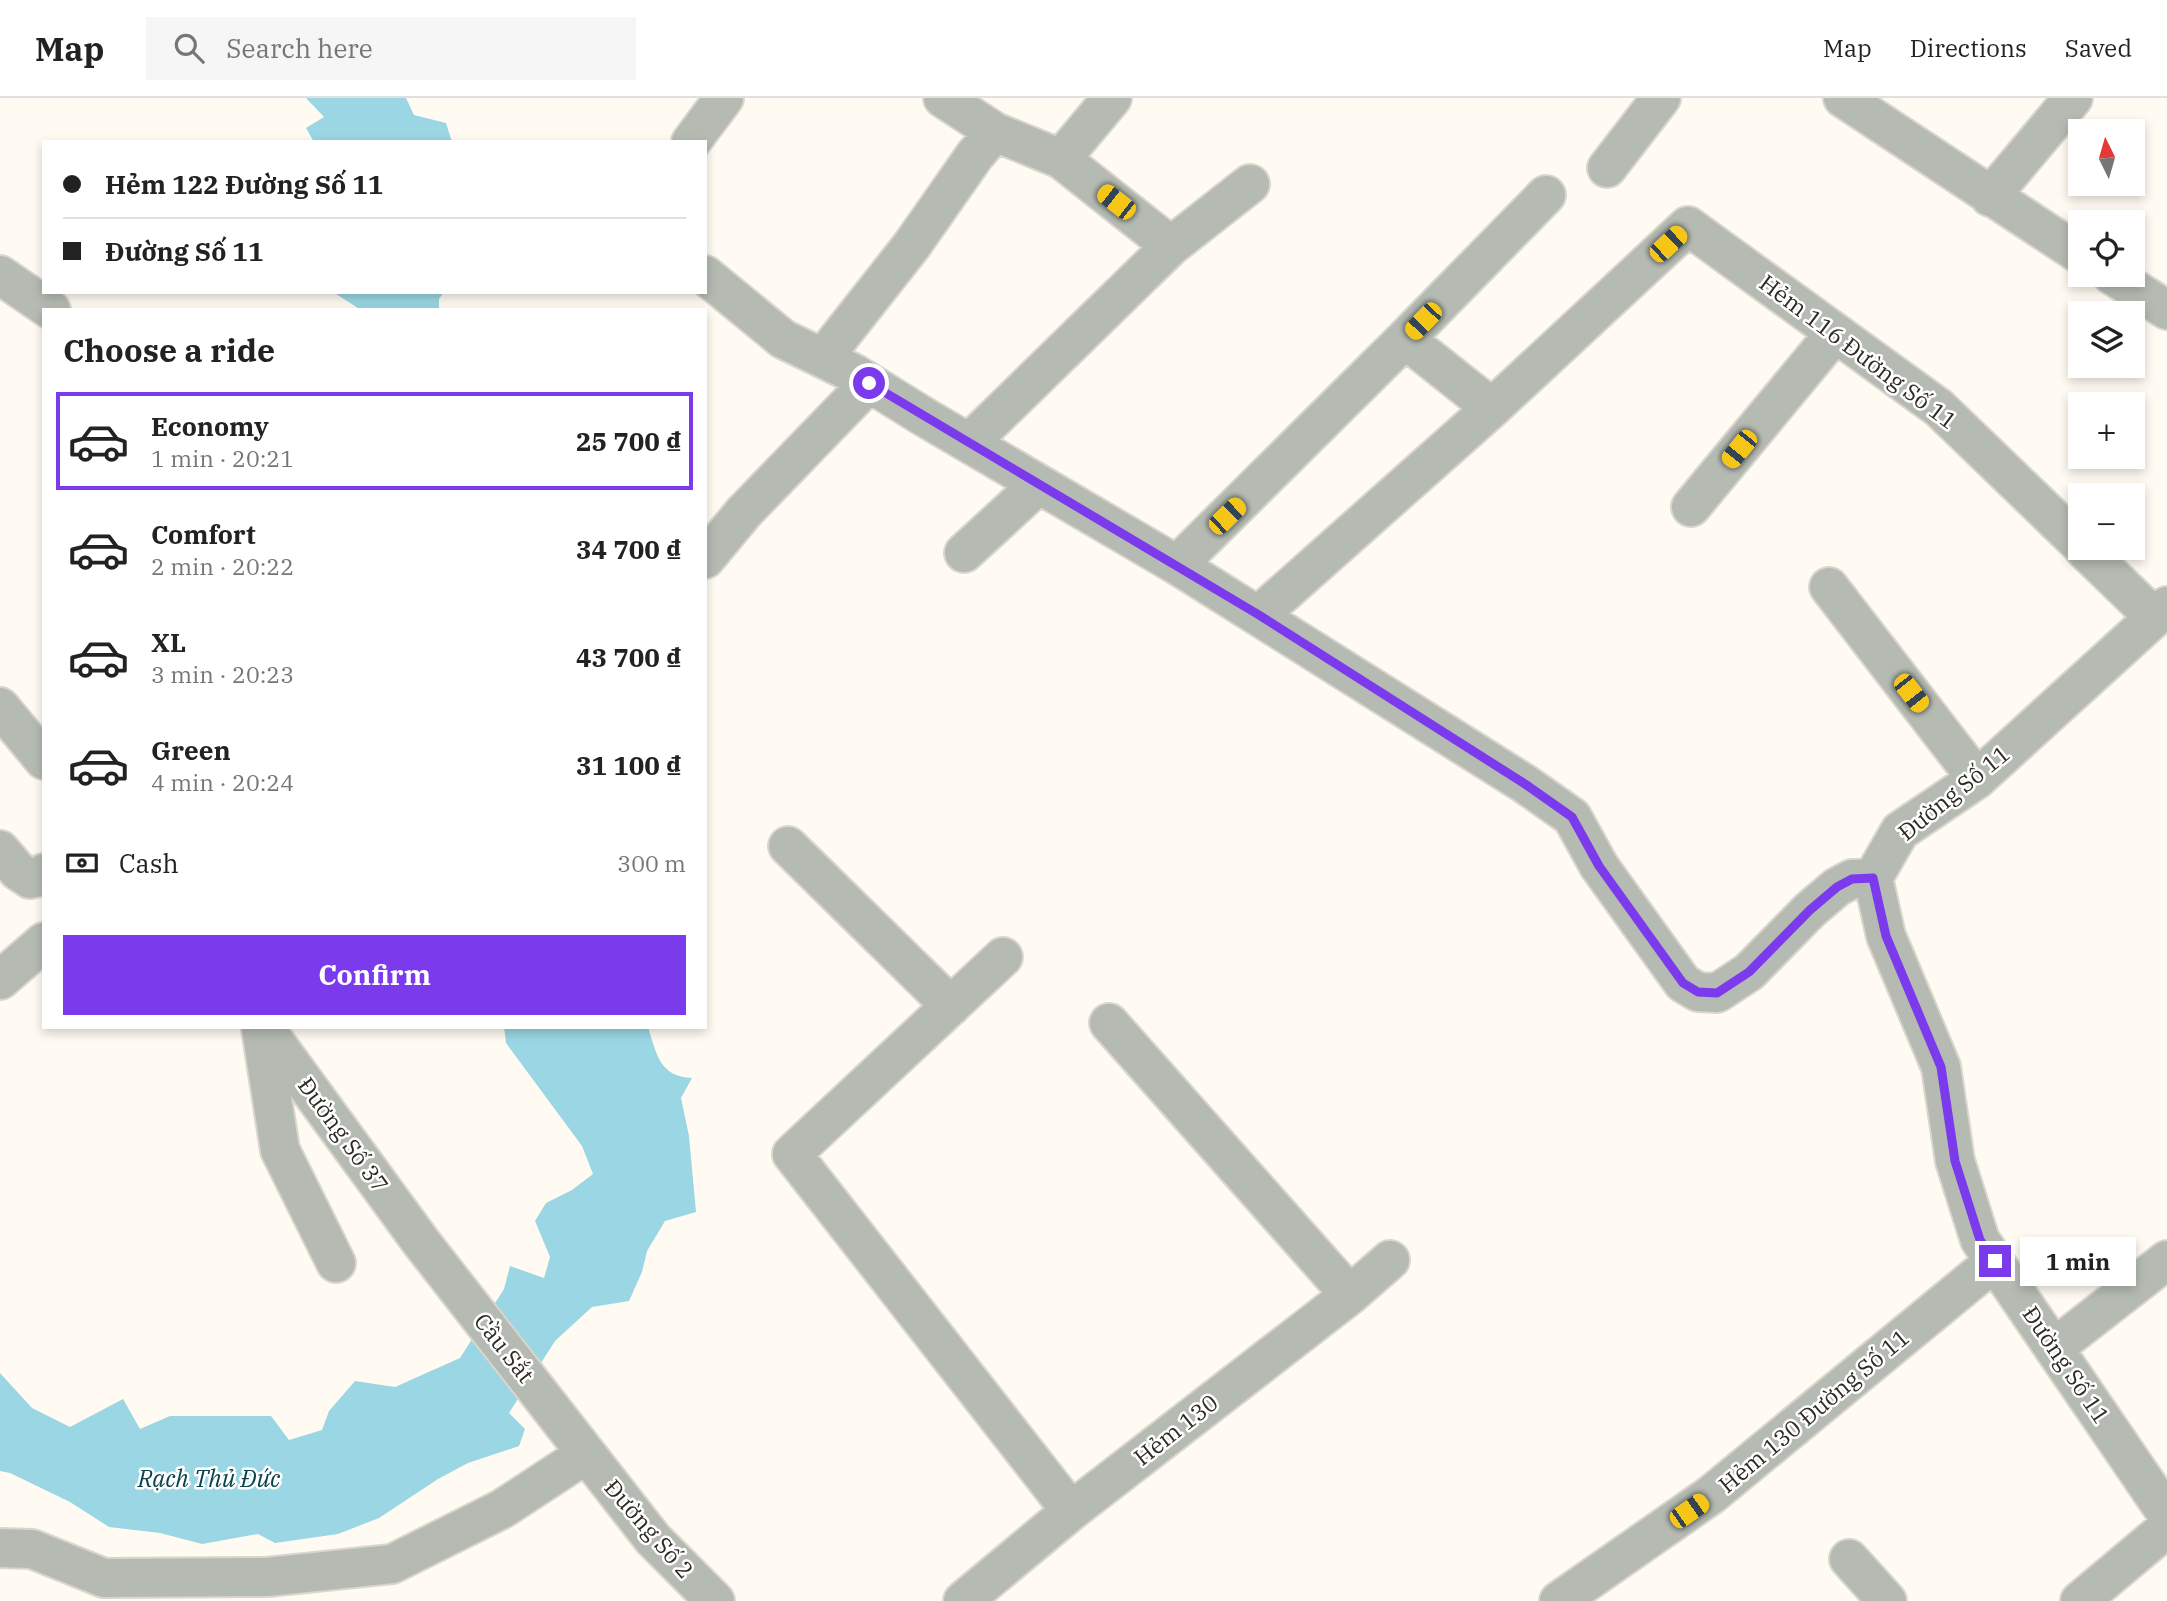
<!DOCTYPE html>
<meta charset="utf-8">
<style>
:root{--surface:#fff;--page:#f6f6f6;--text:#222;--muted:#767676;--line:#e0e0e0;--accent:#7c3aed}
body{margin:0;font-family:"IBM Plex Serif",serif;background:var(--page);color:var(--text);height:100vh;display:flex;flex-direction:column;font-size:26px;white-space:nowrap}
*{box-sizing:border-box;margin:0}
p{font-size:23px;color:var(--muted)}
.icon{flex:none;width:38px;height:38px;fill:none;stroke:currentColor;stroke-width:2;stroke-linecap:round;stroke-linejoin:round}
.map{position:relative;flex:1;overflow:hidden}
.side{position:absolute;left:42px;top:210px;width:665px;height:721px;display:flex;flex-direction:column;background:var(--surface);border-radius:0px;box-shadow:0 4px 10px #0003}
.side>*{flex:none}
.guide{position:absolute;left:42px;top:42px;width:665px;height:154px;border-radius:0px;box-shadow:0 4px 10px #0003;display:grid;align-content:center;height:154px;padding:0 21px;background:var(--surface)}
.needle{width:46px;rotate:355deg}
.fabs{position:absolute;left:2068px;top:21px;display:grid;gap:14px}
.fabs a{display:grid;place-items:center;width:77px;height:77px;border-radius:0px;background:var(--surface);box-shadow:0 4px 10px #0003;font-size:35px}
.end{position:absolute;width:32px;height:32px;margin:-16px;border:9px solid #7c3aed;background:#fff;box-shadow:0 0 0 4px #fff}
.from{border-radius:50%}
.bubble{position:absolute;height:49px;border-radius:0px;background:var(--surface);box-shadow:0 4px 10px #0003;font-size:23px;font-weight:800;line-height:49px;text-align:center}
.car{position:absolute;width:21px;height:42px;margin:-21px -10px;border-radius:9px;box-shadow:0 0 5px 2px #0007;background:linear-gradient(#f5c518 24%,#345 0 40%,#f5c518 0 76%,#345 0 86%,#f5c518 0)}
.guide b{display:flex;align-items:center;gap:24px;height:66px;font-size:26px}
.guide b+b{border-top:2px solid var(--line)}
.guide i{width:18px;height:18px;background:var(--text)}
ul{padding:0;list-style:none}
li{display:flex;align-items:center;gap:21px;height:98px;margin:0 14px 10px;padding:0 7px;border:4px solid transparent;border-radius:0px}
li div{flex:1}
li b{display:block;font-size:26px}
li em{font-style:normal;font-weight:800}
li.selected{border-color:var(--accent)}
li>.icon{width:63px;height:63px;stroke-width:1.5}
h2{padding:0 21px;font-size:32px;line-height:84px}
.pay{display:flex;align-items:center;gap:18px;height:77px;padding:0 21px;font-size:26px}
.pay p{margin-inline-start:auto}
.cta{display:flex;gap:14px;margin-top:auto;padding:14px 21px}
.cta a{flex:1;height:80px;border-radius:0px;background:var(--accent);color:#fff;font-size:28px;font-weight:800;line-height:80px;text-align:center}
header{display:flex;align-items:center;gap:42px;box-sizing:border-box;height:98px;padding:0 35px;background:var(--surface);border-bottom:2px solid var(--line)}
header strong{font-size:33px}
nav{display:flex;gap:38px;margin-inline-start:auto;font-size:24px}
.search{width:490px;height:63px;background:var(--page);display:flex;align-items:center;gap:18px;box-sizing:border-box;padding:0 24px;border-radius:0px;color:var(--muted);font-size:26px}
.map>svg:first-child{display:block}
.water{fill:#9ad6e3}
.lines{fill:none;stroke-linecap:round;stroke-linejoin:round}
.minor-casing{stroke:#dad6cd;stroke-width:42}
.minor{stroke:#b5bbb3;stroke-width:38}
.route{stroke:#7c3aed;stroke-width:9}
.labels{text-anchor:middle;stroke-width:5;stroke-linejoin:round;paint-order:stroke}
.street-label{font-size:23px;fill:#2f2b23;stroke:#fff}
.water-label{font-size:24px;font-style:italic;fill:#0b434d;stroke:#fff}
</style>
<header>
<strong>Map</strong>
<div class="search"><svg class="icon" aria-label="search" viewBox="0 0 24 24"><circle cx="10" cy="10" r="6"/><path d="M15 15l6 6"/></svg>Search here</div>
<nav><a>Map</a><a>Directions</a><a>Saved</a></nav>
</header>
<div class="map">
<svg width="2167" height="1503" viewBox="0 0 2167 1503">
<rect width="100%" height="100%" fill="#fffbf2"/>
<path class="water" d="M 306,0 L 406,0 L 414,17 L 446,25 L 452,44 L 314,44 L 306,30 L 324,19 Z
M 333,194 L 444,194 L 439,201 L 439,212 L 361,212 Z
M 504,929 L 648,929 C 657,957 659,978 692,980 L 681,1000 L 689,1038 L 696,1114 L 665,1123 L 647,1153 L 642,1174 L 629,1203 L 592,1209 L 555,1243 L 509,1315 L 525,1331 L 519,1348 L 468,1365 L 438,1381 L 379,1420 L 338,1436 L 275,1445 L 258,1436 L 202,1446 L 160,1435 L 109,1429 L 70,1404 L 10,1375 L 0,1373 L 0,1275 L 32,1310 L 70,1329 L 123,1301 L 140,1331 L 170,1318 L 271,1318 L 289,1342 L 322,1332 L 329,1313 L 355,1283 L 395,1289 L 460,1260 L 504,1191 L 510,1168 L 544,1180 L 550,1159 L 535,1123 L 546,1105 L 572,1092 L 593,1076 L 582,1048 L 506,945 Z"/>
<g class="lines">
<defs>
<path id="minor" d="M 943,0 L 995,34
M 1843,0 L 2081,157
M 691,44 L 724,0
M 1061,61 L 1112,0
M 1607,70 L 1661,0
M 1990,99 L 2073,0
M 0,177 L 51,212
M 705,177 L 783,241 L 855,276 L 926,320 L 1177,467 L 1525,686 L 1572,719 L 1599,768 L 1683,885 L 1698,894 L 1717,895 L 1749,874 L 1810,812 L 1837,789 L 1852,781 L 1873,780
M 2112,177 L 2167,212
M 1405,241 L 1492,310
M 823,260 L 912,147 L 975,57 L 995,34 L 1061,61 L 1171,148
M 969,345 L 1171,148 L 1250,86
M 1691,409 L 1835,235
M 2083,450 L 2154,519
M 964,455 L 1038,387
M 705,461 L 744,414 L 869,285
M 1177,467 L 1405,241 L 1546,97
M 1829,489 L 1977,681
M 2167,508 L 1977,681 L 1900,733 L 1873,780 L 1886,838 L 1941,969 L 1955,1063 L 1980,1142 L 2167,1416
M 1259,517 L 1492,310 L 1688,128 L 1939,310 L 2081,447
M 0,609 L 44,662
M 788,748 L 951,908
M 0,752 L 18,773 L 30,781 L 39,779 L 44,775
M 1003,859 L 792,1056 L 1071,1413
M 0,882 L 44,844
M 1109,925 L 1350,1197
M 264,929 L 421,1144 L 653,1441 L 715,1503
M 261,930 L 280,1052 L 336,1165
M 2054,1250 L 2167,1162
M 0,1450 L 32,1451 L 104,1480 L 267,1479 L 392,1466 L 502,1411 L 586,1356
M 1849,1461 L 1887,1503
M 963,1503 L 1071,1413 L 1350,1197 L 1390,1162
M 1559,1503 L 1711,1397 L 1995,1163
M 2080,1503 L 2167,1430"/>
</defs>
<use href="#minor" class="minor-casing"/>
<use href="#minor" class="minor"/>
</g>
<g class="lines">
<path class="route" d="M 869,285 L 1259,517 L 1525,686 L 1572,719 L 1599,768 L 1683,885 L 1698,894 L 1717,895 L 1749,874 L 1810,812 L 1837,789 L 1852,781 L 1873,780 L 1886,838 L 1941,969 L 1955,1063 L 1980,1142 L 1995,1163"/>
</g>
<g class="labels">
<g class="street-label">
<text transform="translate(1858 254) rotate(37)" y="8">Hẻm 116 Đường Số 11</text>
<text transform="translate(1954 695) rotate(-39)" y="8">Đường Số 11</text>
<text transform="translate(343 1037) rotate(54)" y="8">Đường Số 37</text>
<text transform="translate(504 1250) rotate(52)" y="8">Cầu Sắt</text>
<text transform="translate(2066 1267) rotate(56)" y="8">Đường Số 11</text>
<text transform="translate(1814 1313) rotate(-40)" y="8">Hẻm 130 Đường Số 11</text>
<text transform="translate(1176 1332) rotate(-38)" y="8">Hẻm 130</text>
<text transform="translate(649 1431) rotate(49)" y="8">Đường Số 2</text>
</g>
<g class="water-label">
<text x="209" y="1389">Rạch Thủ Đức</text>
</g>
</g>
</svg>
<div class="fabs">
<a><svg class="needle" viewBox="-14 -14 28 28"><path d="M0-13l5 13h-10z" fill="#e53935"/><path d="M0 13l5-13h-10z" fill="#767676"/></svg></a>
<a><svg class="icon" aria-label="locate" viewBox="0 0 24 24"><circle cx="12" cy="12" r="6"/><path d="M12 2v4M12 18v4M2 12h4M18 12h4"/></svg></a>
<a><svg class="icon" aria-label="layers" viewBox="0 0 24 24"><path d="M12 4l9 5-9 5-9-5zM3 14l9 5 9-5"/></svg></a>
<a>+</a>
<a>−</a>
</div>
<i class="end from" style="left:869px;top:285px"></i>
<i class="end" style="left:1995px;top:1163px"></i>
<div class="bubble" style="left:2020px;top:1139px;width:116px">1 min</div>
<i class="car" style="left:1116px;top:104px;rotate:308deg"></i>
<i class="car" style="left:1668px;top:146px;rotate:47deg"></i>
<i class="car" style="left:1423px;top:223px;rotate:224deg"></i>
<i class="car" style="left:1739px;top:351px;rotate:219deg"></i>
<i class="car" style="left:1227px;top:418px;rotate:46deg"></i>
<i class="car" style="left:1911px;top:595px;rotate:142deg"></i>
<i class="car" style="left:1689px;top:1413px;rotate:55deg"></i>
<div class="guide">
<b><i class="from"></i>Hẻm 122 Đường Số 11</b>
<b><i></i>Đường Số 11</b>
</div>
<section class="side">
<h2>Choose a ride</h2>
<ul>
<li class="selected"><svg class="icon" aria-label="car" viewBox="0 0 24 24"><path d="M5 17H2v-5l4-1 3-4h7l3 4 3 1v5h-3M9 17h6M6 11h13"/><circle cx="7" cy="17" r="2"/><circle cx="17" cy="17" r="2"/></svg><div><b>Economy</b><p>1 min · 20:21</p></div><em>25 700 ₫</em></li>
<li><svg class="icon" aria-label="car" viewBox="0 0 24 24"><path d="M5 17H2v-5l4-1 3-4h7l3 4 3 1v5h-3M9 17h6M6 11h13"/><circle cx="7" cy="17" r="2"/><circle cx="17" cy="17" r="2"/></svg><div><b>Comfort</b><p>2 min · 20:22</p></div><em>34 700 ₫</em></li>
<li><svg class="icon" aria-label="car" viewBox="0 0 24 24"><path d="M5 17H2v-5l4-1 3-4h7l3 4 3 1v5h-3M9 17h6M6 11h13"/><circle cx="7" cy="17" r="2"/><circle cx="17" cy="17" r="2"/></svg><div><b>XL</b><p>3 min · 20:23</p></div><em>43 700 ₫</em></li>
<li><svg class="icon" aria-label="car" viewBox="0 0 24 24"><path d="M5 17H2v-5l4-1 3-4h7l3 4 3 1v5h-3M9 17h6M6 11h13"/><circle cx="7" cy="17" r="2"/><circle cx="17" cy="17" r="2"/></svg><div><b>Green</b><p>4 min · 20:24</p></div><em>31 100 ₫</em></li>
</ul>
<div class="pay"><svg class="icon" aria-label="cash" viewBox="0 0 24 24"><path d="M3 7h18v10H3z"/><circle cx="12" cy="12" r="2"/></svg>Cash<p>300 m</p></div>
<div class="cta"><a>Confirm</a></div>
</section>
</div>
